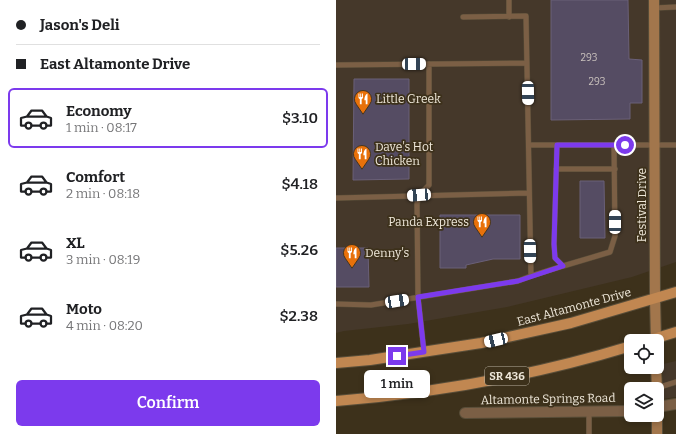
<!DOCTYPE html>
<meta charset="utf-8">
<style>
:root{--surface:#fff;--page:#f2f2f2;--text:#202124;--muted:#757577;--line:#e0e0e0;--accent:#7c3aed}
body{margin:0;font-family:Bitter,serif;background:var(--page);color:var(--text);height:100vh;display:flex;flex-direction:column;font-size:15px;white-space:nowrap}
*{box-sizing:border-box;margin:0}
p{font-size:13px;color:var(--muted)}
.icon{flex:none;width:22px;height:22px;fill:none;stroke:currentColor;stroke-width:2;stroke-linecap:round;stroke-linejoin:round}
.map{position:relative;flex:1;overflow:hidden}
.drawer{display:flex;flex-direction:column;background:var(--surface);width:336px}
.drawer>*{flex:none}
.banner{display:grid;align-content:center;height:88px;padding:0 16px;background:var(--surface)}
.controls{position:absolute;left:288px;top:334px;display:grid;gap:8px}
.controls a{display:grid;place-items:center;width:40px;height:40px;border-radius:6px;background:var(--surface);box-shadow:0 2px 6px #0003;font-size:20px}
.end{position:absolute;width:18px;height:18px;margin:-9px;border:5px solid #7c3aed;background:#fff;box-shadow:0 0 0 2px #fff}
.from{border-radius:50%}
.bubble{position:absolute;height:28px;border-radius:6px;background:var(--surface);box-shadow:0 2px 6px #0003;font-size:13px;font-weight:600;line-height:28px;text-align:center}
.car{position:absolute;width:12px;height:24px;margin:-12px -6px;border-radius:5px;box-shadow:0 0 3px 1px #0007;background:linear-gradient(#fff 24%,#345 0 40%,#fff 0 76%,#345 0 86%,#fff 0)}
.banner b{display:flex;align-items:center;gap:14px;height:38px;font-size:15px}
.banner b+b{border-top:1px solid var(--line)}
.banner i{width:10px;height:10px;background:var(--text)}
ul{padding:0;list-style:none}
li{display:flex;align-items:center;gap:12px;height:60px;margin:0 8px 6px;padding:0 8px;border:2px solid transparent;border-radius:6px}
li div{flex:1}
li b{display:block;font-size:15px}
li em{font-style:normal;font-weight:600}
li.selected{border-color:var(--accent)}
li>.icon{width:36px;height:36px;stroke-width:1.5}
.cta{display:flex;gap:8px;margin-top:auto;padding:8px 16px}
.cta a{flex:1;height:46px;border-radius:6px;background:var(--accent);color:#fff;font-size:16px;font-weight:600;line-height:46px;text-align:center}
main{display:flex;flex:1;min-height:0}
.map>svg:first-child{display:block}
.commercial{fill:#45382a}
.building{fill:#554c63;stroke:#6a6078}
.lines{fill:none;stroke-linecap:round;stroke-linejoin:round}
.lane-casing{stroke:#594e39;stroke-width:6}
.street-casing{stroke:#594e39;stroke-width:12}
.secondary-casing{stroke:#594e39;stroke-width:12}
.primary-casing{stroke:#594e39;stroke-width:12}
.lane{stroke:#7b5f45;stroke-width:5}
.street{stroke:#7b5f45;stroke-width:10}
.secondary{stroke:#a2764c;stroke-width:10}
.primary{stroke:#c18751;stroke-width:10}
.route{stroke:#7c3aed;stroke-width:5}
.labels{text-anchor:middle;stroke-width:3.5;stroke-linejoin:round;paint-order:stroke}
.number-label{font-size:10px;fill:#c8c0bc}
.shield{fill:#3d311b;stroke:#b9b0a0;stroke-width:1}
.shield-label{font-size:11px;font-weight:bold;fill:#eee7d9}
.poi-label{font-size:12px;fill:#eee7d9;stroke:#3d311b;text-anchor:start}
.street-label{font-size:12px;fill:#eee7d9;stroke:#3d311b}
</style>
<main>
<section class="drawer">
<div class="banner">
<b><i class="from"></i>Jason's Deli</b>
<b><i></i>East Altamonte Drive</b>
</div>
<ul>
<li class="selected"><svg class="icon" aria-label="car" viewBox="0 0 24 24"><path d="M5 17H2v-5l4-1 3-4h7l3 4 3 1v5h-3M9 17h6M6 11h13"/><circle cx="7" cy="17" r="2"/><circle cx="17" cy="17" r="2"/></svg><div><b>Economy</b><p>1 min · 08:17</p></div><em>$3.10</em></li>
<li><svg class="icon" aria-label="car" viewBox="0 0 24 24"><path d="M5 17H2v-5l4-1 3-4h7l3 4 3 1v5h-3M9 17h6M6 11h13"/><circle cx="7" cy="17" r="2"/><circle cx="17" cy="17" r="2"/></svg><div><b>Comfort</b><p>2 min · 08:18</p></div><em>$4.18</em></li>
<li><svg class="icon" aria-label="car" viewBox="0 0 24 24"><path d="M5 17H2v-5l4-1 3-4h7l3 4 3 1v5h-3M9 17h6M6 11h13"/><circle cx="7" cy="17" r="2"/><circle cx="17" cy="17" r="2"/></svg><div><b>XL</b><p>3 min · 08:19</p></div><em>$5.26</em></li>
<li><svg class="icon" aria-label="car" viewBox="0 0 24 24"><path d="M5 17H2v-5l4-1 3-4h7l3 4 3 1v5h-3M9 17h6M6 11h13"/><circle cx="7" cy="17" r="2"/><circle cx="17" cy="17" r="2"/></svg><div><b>Moto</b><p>4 min · 08:20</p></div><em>$2.38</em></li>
</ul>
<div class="cta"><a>Confirm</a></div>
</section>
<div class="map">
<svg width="340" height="434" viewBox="0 0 340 434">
<rect width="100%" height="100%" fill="#3d311b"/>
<path class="commercial" d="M 0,0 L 340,0 L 340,262 L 296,277 L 171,307 L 72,324 L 8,331 L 0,333 Z
M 340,361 L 340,397 L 327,399 L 327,364 Z"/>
<path class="building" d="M 215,0 L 292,0 L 293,59 L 306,60 L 306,103 L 294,103 L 294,119 L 215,120 Z
M 18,79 L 73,79 L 73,179 L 17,180 Z
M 244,181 L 268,181 L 269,238 L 244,238 Z
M 104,215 L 184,215 L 184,259 L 157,259 L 130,265 L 130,268 L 104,268 Z
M 0,248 L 32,248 L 33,287 L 0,287 Z"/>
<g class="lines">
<defs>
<path id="lane" d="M 173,0 L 173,17
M 318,8 L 340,7
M 0,65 L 191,63
M 193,145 L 340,145
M 221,145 L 218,244 L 219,258 L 227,266 L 274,252 L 279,236 L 278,145
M 220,169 L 279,169
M 0,198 L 193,193
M 195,276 L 227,266
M 0,304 L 35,305 L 182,281 L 195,276 L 190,16 L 127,17
M 88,352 L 82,297 L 81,204 L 83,195 L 93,185 L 93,64
M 321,388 L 340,382
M 253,434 L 253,412"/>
<path id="street" d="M 321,407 L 340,404
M 129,413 L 295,411"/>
<path id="secondary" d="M 318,0 L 319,299 L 320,341
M 320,367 L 321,389
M 321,415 L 321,434"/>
<path id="primary" d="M 311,341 L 340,332
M 0,363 L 34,360 L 145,343 L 235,323 L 340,292
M 0,401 C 99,393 200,375 295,346"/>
</defs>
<use href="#lane" class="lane-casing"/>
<use href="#street" class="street-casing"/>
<use href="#secondary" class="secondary-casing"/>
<use href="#primary" class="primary-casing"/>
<use href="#lane" class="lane"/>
<use href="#street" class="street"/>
<use href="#secondary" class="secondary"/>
<use href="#primary" class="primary"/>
</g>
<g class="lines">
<path class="route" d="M 61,356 L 88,352 L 82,297 L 182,281 L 227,266 L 219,258 L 218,244 L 221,145 L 289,145"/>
</g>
<defs>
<symbol id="restaurant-pin" viewBox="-11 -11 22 30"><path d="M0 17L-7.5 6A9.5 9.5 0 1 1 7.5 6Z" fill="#e8710a" stroke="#3d311b"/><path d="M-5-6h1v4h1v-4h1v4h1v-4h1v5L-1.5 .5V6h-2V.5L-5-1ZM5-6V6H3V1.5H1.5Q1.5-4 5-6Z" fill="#fff"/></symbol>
</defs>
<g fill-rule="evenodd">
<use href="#restaurant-pin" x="17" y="89" width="20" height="27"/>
<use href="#restaurant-pin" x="16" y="144" width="20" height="27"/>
<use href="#restaurant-pin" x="136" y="212" width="20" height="27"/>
<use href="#restaurant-pin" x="6" y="243" width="20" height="27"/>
</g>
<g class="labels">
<g class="number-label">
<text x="253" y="61">293</text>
<text x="261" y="85">293</text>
</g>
<rect class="shield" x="149" y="367" width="44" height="18" rx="3"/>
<g class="shield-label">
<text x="171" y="380">SR 436</text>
</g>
<g class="poi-label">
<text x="40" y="103">Little Greek</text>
<text x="39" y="151">Dave's Hot<tspan x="39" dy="14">Chicken</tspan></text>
<text x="133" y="226" text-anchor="end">Panda Express</text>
<text x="29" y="257">Denny's</text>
</g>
<g class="street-label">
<text transform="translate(306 205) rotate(-90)" y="4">Festival Drive</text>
<text transform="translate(238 307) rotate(-15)" y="4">East Altamonte Drive</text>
<text transform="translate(212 399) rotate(-1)" y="4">Altamonte Springs Road</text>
</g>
</g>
</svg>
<div class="controls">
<a><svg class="icon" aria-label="locate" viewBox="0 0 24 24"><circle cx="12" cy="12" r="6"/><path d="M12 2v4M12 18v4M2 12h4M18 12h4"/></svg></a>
<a><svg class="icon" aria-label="layers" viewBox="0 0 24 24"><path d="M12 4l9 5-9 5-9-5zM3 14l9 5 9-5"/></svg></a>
</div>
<i class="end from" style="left:289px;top:145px"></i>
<i class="end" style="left:61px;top:356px"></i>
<div class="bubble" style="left:28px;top:370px;width:66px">1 min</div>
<i class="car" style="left:78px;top:64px;rotate:89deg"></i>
<i class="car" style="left:192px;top:93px;rotate:179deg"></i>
<i class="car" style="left:83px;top:195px;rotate:266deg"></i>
<i class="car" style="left:279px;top:222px;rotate:0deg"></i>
<i class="car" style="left:194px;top:251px;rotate:179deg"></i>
<i class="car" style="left:61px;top:301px;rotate:81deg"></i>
<i class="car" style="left:160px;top:340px;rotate:257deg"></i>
</div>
</main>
